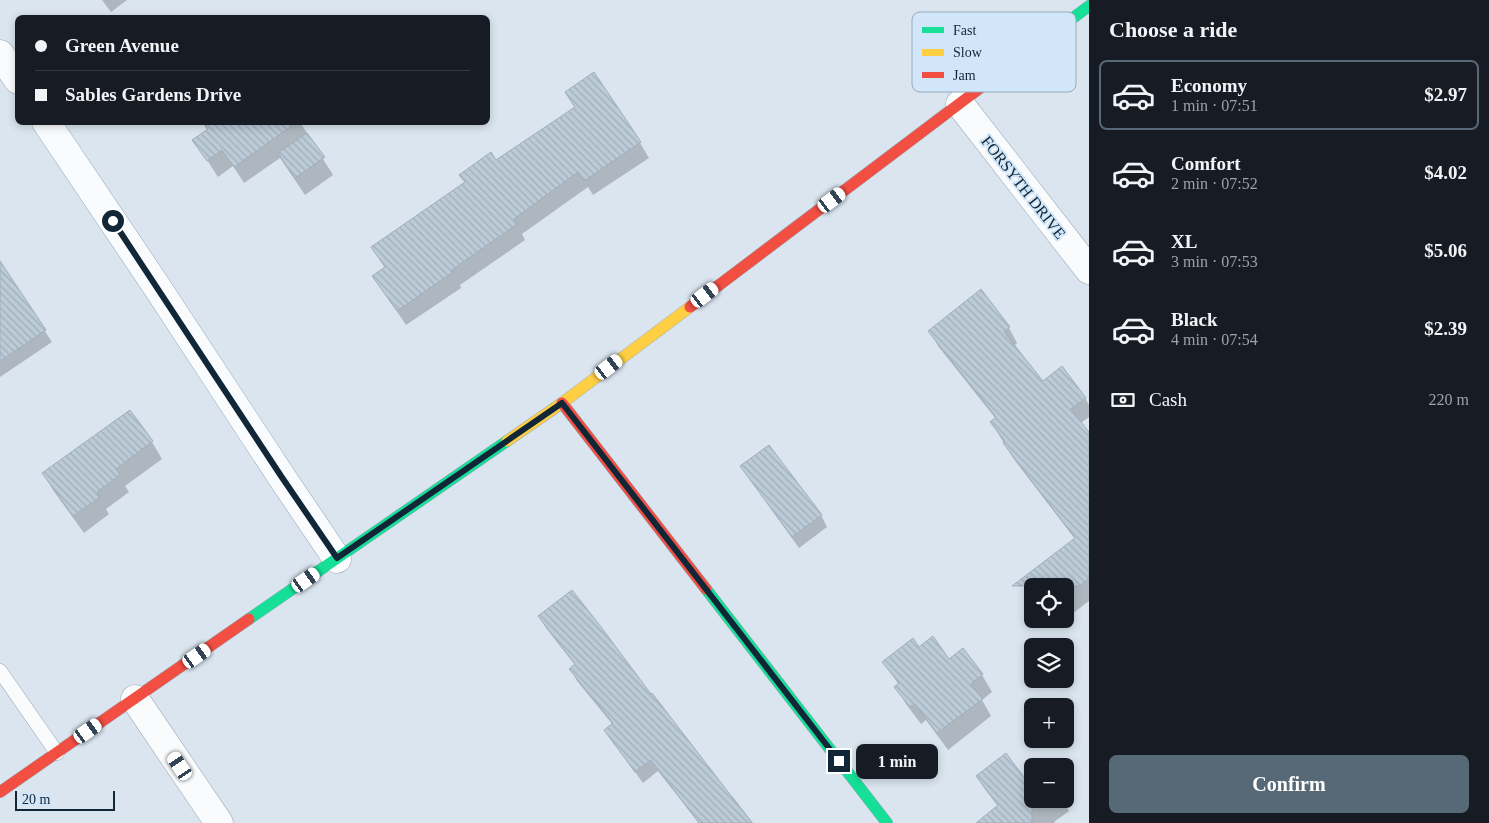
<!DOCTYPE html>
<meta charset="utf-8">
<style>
:root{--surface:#171b24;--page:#20242c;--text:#f1f3f6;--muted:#9ea1a6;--line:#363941;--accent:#576977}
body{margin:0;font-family:Georgia,serif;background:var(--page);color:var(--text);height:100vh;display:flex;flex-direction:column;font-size:19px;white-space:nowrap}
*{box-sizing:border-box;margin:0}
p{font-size:16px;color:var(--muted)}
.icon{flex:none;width:28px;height:28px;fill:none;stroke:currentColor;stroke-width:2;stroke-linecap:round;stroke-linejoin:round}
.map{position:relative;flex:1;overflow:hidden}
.details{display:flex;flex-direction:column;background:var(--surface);width:400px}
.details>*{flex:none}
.guide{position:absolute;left:15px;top:15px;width:475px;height:110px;border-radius:8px;box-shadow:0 2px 8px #0003;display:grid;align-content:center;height:110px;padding:0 20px;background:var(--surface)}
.controls{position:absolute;left:1024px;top:578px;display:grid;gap:10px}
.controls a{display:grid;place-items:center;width:50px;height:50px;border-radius:8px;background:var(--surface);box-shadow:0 2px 8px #0003;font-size:25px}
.scale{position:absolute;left:15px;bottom:12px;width:100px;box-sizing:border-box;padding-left:5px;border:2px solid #112637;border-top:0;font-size:14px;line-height:18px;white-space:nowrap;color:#112637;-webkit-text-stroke:4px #d1e6f8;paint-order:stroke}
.end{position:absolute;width:22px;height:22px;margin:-11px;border:6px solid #112637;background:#fff;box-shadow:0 0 0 2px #fff}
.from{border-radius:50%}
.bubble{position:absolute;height:35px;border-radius:8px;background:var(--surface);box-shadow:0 2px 8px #0003;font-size:16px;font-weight:700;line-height:35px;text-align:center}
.car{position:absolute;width:15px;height:30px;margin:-15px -8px;border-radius:6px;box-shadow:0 0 4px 1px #0007;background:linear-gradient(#fff 24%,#345 0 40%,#fff 0 76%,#345 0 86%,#fff 0)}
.guide b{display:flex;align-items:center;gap:18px;height:48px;font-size:19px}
.guide b+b{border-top:1px solid var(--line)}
.guide i{width:12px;height:12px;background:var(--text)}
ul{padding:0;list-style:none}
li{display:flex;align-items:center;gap:15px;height:70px;margin:0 10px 8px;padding:0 10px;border:2px solid transparent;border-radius:8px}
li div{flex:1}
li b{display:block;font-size:19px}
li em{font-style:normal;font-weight:700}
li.on{border-color:var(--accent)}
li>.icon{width:45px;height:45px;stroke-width:1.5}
h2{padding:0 20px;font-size:22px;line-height:60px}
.pay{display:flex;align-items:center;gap:12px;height:55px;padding:0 20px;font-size:19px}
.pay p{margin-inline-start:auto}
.cta{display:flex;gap:10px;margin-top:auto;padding:10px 20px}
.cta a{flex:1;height:58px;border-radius:8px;background:var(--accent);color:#fff;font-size:20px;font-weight:700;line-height:58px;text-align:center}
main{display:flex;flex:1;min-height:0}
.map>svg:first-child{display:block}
.shadow{fill:#0003}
.building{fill:url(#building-back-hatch);stroke:#a0afbb}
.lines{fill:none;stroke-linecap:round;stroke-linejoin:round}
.lane-casing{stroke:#9aa8b5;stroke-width:15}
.street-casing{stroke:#9aa8b5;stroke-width:29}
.fast-casing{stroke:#9aa8b5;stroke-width:12}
.slow-casing{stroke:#9aa8b5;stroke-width:12}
.jam-casing{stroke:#9aa8b5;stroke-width:12}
.lane{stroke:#f9fbfd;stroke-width:14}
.street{stroke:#f9fbfd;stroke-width:28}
.fast{stroke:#16e098;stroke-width:11}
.slow{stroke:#ffcf43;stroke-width:11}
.jam{stroke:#f24e42;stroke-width:11}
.route{stroke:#112637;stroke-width:6}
.labels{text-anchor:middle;stroke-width:4;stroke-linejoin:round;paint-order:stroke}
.street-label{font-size:16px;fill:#112637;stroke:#d1e6f8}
.key{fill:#d1e6f8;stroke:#97acbe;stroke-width:1}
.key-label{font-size:14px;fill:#112637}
</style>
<main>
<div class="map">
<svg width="1089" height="823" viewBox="0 0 1089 823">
<defs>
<pattern id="building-back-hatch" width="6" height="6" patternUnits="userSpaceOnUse" patternTransform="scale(1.25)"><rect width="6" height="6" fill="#bccbd8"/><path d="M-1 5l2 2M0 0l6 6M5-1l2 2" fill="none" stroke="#a1aeba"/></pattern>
</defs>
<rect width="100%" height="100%" fill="#dae5ef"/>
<path class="shadow" d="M 102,0 L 127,0 L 111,12 Z
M 566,92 L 640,143 L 649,158 L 593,195 L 588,187 L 522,234 L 525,240 L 460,285 L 461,288 L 406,325 L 383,291 L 385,268 L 372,247 L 496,162 L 575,108 Z
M 202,122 L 300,122 L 333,175 L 305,195 L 280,158 L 244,183 L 233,166 L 218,177 L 194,140 L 208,131 Z
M 0,264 L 52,342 L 0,377 Z
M 1009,328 L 1017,343 L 1014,346 L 1042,383 L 1085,398 L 1089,405 L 1089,417 L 1081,423 L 1089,434 L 1089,601 L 1064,620 L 1063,619 L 1065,619 L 1065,586 L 1038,586 L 1031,573 L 1075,539 L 1013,458 L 991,422 L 996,419 L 938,346 L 930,331 Z
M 129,411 L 152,442 L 162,459 L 125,486 L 129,492 L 106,509 L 109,514 L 84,533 L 53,490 L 43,473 Z
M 742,467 L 821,515 L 827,527 L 799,548 L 749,478 Z
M 539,616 L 651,696 L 731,797 L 732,796 L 753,823 L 697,823 L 698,822 L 658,771 L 643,783 L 613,742 L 606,730 L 613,725 L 577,681 L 571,669 L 575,665 L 546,628 Z
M 919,648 L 948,661 L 963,650 L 982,675 L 992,692 L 982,700 L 991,716 L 948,750 L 926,720 L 921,724 L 906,704 L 896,687 L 899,685 L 884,662 Z
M 977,776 L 1029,785 L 1032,783 L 1032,799 L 1062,799 L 1069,811 L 1054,822 L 1055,823 L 1003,823 L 998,806 L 984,788 Z"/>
<path class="building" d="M 594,72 L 641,142 L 584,181 L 578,172 L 514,219 L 517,224 L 452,270 L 453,272 L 397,311 L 372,276 L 385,267 L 371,247 L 465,182 L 459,175 L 491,152 L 496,160 L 575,107 L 565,92 Z
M 203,122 L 297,122 L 234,167 L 222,150 L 207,161 L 192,140 L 208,129 Z
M 307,133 L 325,157 L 295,178 L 278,153 Z
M 0,261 L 46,330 L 0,361 Z
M 981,289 L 1010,327 L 1004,332 L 1043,381 L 1062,366 L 1086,398 L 1071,409 L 1089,432 L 1089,579 L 1079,586 L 1012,586 L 1075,538 L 1003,443 L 1005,441 L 990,422 L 996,417 L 928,331 Z
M 130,410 L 153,441 L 116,469 L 120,475 L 97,492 L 100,497 L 73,516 L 42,473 Z
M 769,445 L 822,515 L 792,537 L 740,466 Z
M 572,590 L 598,623 L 651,694 L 652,693 L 752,823 L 699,823 L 651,760 L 635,772 L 604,730 L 613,723 L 569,669 L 575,664 L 538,616 Z
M 933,636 L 949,659 L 963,648 L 983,674 L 971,684 L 983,699 L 937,733 L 915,704 L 910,707 L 894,687 L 899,683 L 882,662 L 913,638 L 919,647 Z
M 1006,753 L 1032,788 L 1032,823 L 976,823 L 998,805 L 976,776 Z"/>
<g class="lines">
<defs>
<path id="lane" d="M 0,671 L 57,753"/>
<path id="street" d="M 0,54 L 18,80
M 960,104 L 1089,270
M 46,122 L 157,287 L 281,476 L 337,559
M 135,699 L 219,823"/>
<path id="fast" d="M 1037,45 L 1089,6
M 706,589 L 887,823
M 249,619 L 507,441"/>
<path id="slow" d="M 507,441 L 562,403 L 690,307"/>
<path id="jam" d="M 690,307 L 1037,45
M 562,403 L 706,589
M 0,792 L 249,619"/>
</defs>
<use href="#lane" class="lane-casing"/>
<use href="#street" class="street-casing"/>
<use href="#fast" class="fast-casing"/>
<use href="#slow" class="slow-casing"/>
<use href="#jam" class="jam-casing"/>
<use href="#lane" class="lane"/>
<use href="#street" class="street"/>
<use href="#fast" class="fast"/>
<use href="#slow" class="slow"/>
<use href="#jam" class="jam"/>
</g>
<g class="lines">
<path class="route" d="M 113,221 L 281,476 L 337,558 L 562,403 L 839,761"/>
</g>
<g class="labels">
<g class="street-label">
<text transform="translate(1024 187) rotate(52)" y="6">FORSYTH DRIVE</text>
</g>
</g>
<rect x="912" y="12" width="164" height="80" rx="8" class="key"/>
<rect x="922" y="27" width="22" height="6" fill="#16e098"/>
<rect x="922" y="49" width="22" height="7" fill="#ffcf43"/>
<rect x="922" y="72" width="22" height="6" fill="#f24e42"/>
<g class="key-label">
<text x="953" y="35">Fast</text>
<text x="953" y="57">Slow</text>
<text x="953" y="80">Jam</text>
</g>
</svg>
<div class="controls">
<a><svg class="icon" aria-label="locate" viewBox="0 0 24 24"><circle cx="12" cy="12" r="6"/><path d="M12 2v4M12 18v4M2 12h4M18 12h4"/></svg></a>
<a><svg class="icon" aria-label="layers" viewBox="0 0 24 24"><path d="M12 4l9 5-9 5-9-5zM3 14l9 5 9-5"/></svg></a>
<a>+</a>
<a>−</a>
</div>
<div class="scale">20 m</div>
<i class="end from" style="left:113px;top:221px"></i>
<i class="end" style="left:839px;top:761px"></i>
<div class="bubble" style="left:856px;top:744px;width:82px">1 min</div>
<i class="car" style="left:832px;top:200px;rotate:53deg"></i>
<i class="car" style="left:705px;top:295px;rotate:53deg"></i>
<i class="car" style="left:609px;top:367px;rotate:53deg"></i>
<i class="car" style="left:306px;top:580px;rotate:55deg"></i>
<i class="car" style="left:197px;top:656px;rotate:55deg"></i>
<i class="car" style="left:88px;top:731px;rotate:55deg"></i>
<i class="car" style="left:180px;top:766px;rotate:326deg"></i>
<div class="guide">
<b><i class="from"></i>Green Avenue</b>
<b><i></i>Sables Gardens Drive</b>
</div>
</div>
<section class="details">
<h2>Choose a ride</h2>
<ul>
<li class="on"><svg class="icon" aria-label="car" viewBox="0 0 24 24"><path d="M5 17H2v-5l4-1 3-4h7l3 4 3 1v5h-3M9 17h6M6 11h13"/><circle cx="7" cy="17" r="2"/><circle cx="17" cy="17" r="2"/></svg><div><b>Economy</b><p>1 min · 07:51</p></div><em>$2.97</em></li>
<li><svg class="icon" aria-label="car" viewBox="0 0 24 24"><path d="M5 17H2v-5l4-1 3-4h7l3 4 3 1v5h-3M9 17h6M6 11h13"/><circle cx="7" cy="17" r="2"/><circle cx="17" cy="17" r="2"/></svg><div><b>Comfort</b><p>2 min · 07:52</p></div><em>$4.02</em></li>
<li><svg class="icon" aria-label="car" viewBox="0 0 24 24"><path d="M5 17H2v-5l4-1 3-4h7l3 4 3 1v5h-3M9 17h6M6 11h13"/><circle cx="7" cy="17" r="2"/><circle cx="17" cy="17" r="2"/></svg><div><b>XL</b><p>3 min · 07:53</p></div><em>$5.06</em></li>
<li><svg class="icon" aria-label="car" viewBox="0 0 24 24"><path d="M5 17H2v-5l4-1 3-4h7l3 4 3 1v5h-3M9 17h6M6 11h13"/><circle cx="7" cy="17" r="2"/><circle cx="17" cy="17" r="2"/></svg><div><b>Black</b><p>4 min · 07:54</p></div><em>$2.39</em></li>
</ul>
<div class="pay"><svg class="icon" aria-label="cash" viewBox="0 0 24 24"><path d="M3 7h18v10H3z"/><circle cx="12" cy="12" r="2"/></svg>Cash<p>220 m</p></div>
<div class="cta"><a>Confirm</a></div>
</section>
</main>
